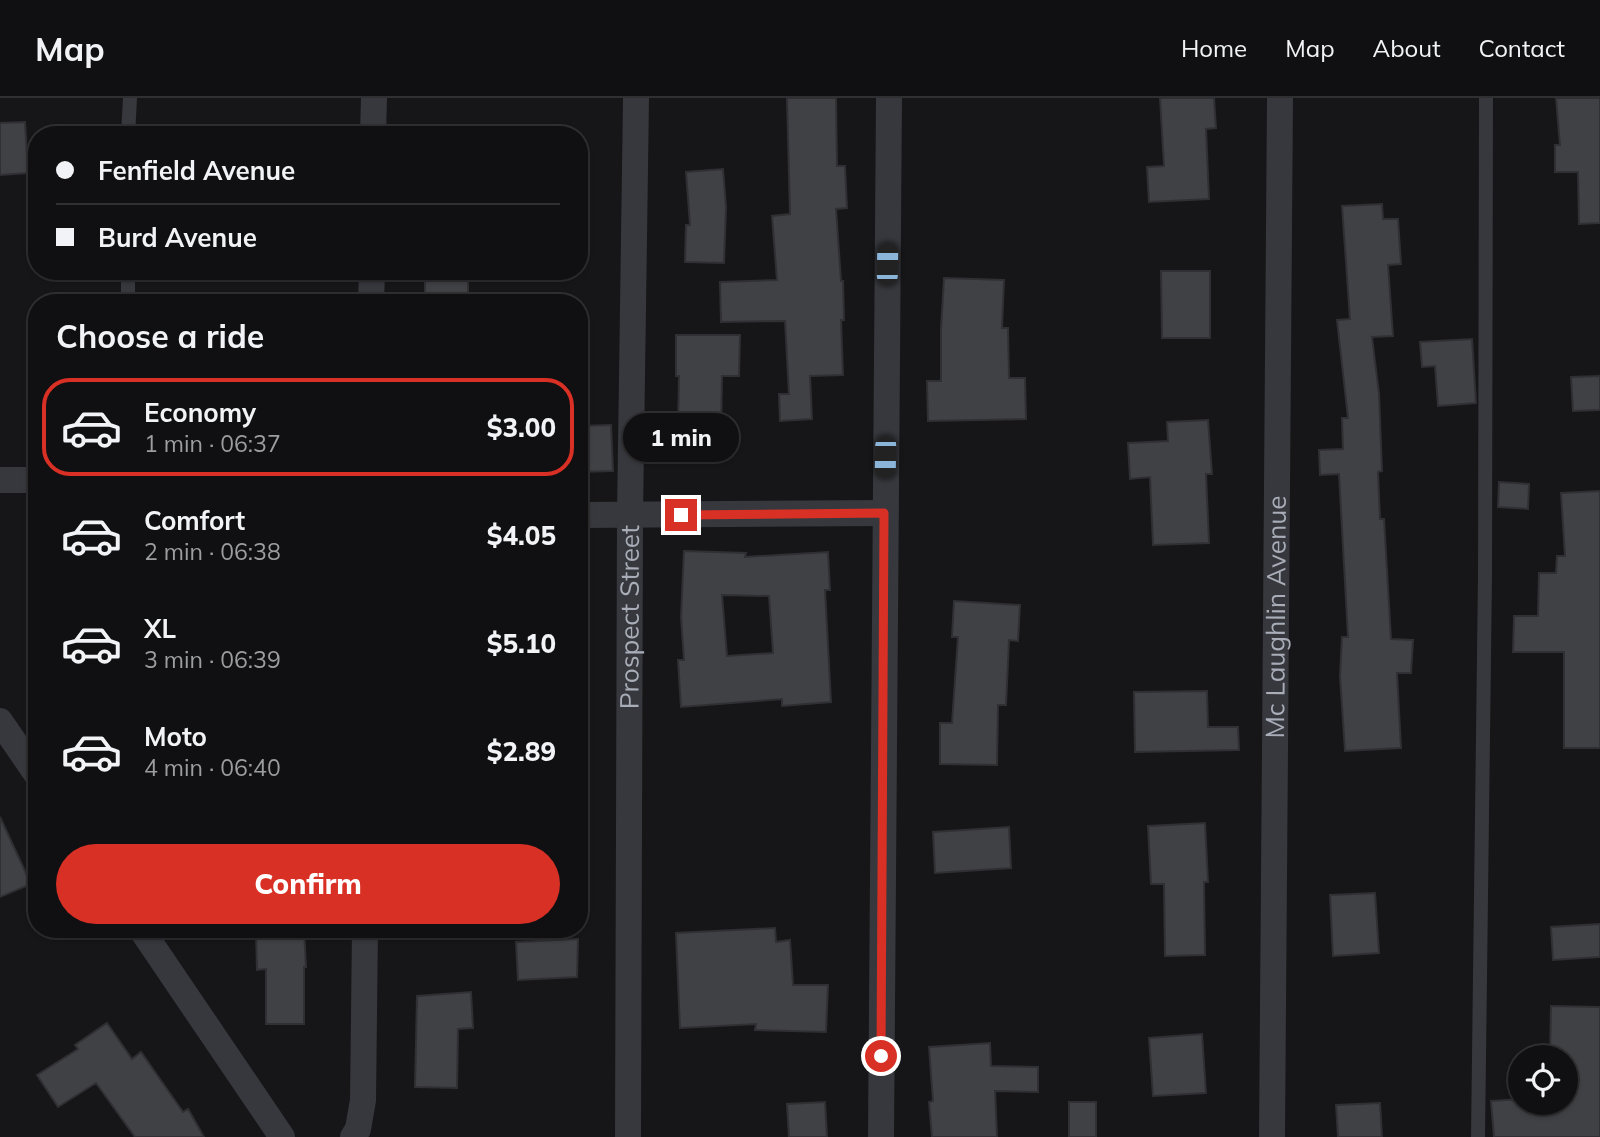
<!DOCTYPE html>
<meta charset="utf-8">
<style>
:root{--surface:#101012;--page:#19191b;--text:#f1f3f6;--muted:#9c9d9f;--line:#303032;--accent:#d93025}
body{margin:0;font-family:Mulish,sans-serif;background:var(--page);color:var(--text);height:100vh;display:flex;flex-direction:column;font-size:26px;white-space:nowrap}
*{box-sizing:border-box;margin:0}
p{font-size:23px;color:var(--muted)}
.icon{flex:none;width:38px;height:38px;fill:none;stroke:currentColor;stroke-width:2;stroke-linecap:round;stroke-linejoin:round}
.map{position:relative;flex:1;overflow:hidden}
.drawer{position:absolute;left:28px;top:196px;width:560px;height:644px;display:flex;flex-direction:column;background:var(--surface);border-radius:28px;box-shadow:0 2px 5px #0004,0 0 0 2px var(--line)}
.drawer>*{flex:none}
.hud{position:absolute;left:28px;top:28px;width:560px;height:154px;border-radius:28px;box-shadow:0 2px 5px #0004,0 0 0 2px var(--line);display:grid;align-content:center;height:154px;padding:0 28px;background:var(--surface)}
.controls{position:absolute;left:1508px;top:947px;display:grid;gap:14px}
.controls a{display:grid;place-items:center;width:70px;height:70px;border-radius:50%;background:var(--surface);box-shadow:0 2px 5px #0004,0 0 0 2px var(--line);font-size:35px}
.end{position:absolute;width:32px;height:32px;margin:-16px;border:9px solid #d93025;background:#fff;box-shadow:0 0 0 4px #fff}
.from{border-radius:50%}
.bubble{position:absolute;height:49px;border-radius:24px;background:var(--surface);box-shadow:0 2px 5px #0004,0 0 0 2px var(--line);font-size:23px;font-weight:800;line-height:49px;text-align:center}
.car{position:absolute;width:21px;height:42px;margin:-21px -10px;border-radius:9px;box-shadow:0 0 5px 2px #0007;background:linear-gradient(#222 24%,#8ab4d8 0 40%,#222 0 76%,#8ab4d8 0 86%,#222 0)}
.hud b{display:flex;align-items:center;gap:24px;height:66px;font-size:26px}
.hud b+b{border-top:2px solid var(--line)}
.hud i{width:18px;height:18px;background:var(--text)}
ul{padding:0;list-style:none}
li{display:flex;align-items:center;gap:21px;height:98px;margin:0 14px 10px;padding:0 14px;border:4px solid transparent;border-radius:28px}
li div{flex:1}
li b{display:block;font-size:26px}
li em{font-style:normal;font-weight:800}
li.selected{border-color:var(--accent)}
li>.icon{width:63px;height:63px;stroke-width:1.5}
h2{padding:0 28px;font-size:32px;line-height:84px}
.action{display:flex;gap:14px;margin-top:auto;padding:14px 28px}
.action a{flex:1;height:80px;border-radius:42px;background:var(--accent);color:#fff;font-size:28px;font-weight:800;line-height:80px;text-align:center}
header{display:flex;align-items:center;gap:42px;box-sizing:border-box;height:98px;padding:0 35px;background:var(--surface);border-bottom:2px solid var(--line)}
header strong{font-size:33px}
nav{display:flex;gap:38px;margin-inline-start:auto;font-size:24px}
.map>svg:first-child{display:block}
.building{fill:#404145;stroke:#303034;stroke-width:2;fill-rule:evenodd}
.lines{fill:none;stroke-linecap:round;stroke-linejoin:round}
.lane{stroke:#37383d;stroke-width:14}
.street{stroke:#37383d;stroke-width:26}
.route{stroke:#d93025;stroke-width:9}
.labels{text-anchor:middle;stroke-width:6;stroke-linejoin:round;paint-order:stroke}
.street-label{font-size:26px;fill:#a8adb8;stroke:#111113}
</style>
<header>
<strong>Map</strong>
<nav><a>Home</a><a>Map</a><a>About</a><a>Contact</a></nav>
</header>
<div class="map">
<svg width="1600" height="1039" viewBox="0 0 1600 1039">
<rect width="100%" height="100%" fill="#161618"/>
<path class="building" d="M 787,0 L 836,0 L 837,68 L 845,68 L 847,110 L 836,111 L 841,183 L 843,183 L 844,222 L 841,222 L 843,277 L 810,278 L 812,321 L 780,323 L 779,296 L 789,296 L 785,223 L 721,224 L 720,184 L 777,182 L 772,118 L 790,116 Z
M 1160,0 L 1214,0 L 1216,30 L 1206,31 L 1209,101 L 1149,104 L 1147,69 L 1164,68 Z
M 1556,0 L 1600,0 L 1600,125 L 1579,126 L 1578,74 L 1555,74 L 1555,47 L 1560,47 Z
M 25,24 L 28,75 L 0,77 L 0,25 Z
M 723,71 L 726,109 L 724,165 L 685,164 L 686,127 L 690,127 L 686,74 Z
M 1382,106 L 1383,121 L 1398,121 L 1401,166 L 1388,167 L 1393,238 L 1372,239 L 1379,296 L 1382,373 L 1378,374 L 1380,421 L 1384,421 L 1391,541 L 1413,542 L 1411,575 L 1397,575 L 1401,650 L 1345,653 L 1340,578 L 1342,539 L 1348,539 L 1339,376 L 1320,377 L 1319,352 L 1343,351 L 1342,320 L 1348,320 L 1337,222 L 1350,221 L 1342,108 Z
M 1161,173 L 1210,173 L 1210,240 L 1162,240 Z
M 425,180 L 468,180 L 468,205 L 425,205 Z
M 944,180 L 1004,182 L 1002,230 L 1008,230 L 1009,280 L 1025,280 L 1026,321 L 928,323 L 927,283 L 941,283 L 941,231 Z
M 676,237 L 740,237 L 739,278 L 722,278 L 721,331 L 678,331 L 679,278 L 676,278 Z
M 1472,241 L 1476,305 L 1438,308 L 1435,268 L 1422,269 L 1420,244 Z
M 1600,278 L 1600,312 L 1573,313 L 1571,279 Z
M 1208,322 L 1212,376 L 1206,376 L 1209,445 L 1153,447 L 1150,379 L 1130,381 L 1128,345 L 1168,343 L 1167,324 Z
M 611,327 L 613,373 L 579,374 L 579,328 Z
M 1499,384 L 1529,386 L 1528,411 L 1498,409 Z
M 1600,393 L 1600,650 L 1564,650 L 1564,554 L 1513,554 L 1514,518 L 1538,518 L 1539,475 L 1556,475 L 1557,458 L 1565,458 L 1561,395 Z
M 684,453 L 746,455 L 745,459 L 828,454 L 830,492 L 825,492 L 831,604 L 782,608 L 782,601 L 681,609 L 678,562 L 684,562 L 681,519 ZM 722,497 L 769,498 L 773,555 L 727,558 Z
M 954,503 L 1020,507 L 1018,543 L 1009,542 L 1006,607 L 998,607 L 997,667 L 940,666 L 940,625 L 952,625 L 958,539 L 952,539 Z
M 1207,593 L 1208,629 L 1238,629 L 1239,652 L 1135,654 L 1134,594 Z
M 0,719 L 31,786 L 0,799 Z
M 1205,725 L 1208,784 L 1204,784 L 1205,857 L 1165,858 L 1164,786 L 1151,786 L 1148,728 Z
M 1009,729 L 1011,770 L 935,775 L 933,734 Z
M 1375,795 L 1379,855 L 1333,858 L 1330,797 Z
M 1600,826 L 1600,859 L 1553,862 L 1551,829 Z
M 775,830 L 776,844 L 790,842 L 793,887 L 828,887 L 826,934 L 755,932 L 756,926 L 680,930 L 676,835 Z
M 304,832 L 306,869 L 304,869 L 304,926 L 266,926 L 266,871 L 257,872 L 256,834 Z
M 578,841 L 577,879 L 518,882 L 516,844 Z
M 471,894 L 473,930 L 458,931 L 457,990 L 415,989 L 417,898 Z
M 1551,908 L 1600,909 L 1600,1039 L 1494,1039 L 1491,1003 L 1521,1001 L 1521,1004 L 1566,1004 L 1566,959 L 1550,959 Z
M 107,925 L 132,961 L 141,954 L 183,1014 L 188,1011 L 204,1039 L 135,1039 L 96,985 L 58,1009 L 37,977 L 78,951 L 75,947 Z
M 1202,936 L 1206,995 L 1153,998 L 1149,940 Z
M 990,945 L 991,968 L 1038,969 L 1038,994 L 995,993 L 997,1039 L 932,1039 L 929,1004 L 933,1003 L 929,949 Z
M 825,1004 L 827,1039 L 789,1039 L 787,1006 Z
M 1069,1004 L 1096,1004 L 1096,1039 L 1069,1039 Z
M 1380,1005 L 1382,1039 L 1338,1039 L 1336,1007 Z"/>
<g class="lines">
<path class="lane" d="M 128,37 L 130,0
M 128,173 L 128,205
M 1478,1039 L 1485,478 L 1486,0"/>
<g class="street">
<path d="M 373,37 L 374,0"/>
<path d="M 371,205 L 372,173"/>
<path d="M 0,382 L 37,382"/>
<path d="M 579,417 L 885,415"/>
<path d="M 0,623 L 37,677"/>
<path d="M 141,831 L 282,1039"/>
<path d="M 353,1039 L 358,1031 L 363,1002 L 365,831"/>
<path id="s1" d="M 628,1039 L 630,418 L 636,0"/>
<path d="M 881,1039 L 889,0"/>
<path id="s2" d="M 1272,1039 L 1280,0"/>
</g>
</g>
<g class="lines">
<path class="route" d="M 681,417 L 884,415 L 881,958"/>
</g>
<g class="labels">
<g class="street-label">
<text dy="9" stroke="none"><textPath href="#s1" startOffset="520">Prospect Street</textPath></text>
<text dy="9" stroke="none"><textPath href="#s2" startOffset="520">Mc Laughlin Avenue</textPath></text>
</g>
</g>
</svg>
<div class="controls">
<a><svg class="icon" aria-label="locate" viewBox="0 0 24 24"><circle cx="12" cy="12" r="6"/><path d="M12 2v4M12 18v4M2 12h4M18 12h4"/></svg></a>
</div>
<i class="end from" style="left:881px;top:958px"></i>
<i class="end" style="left:681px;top:417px"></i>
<div class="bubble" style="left:623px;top:315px;width:116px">1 min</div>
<i class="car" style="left:887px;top:166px;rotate:1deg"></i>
<i class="car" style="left:885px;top:359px;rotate:181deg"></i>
<div class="hud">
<b><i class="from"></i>Fenfield Avenue</b>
<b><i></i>Burd Avenue</b>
</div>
<section class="drawer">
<h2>Choose a ride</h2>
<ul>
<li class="selected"><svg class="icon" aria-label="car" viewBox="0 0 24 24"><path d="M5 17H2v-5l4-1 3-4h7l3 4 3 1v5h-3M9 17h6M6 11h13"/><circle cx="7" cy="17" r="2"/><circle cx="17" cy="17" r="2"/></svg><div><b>Economy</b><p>1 min · 06:37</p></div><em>$3.00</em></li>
<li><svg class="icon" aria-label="car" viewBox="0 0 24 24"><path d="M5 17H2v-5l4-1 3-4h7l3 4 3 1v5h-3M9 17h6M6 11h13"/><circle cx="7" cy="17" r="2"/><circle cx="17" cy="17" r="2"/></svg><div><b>Comfort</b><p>2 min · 06:38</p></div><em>$4.05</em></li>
<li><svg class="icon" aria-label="car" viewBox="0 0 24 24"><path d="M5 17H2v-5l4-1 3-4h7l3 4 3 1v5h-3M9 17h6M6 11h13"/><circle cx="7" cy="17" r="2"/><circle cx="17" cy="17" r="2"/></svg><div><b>XL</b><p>3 min · 06:39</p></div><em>$5.10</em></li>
<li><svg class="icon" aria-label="car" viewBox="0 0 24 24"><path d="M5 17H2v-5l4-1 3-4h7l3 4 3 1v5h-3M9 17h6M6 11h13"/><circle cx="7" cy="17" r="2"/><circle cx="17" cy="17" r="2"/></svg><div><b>Moto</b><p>4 min · 06:40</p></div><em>$2.89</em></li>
</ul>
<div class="action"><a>Confirm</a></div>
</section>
</div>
